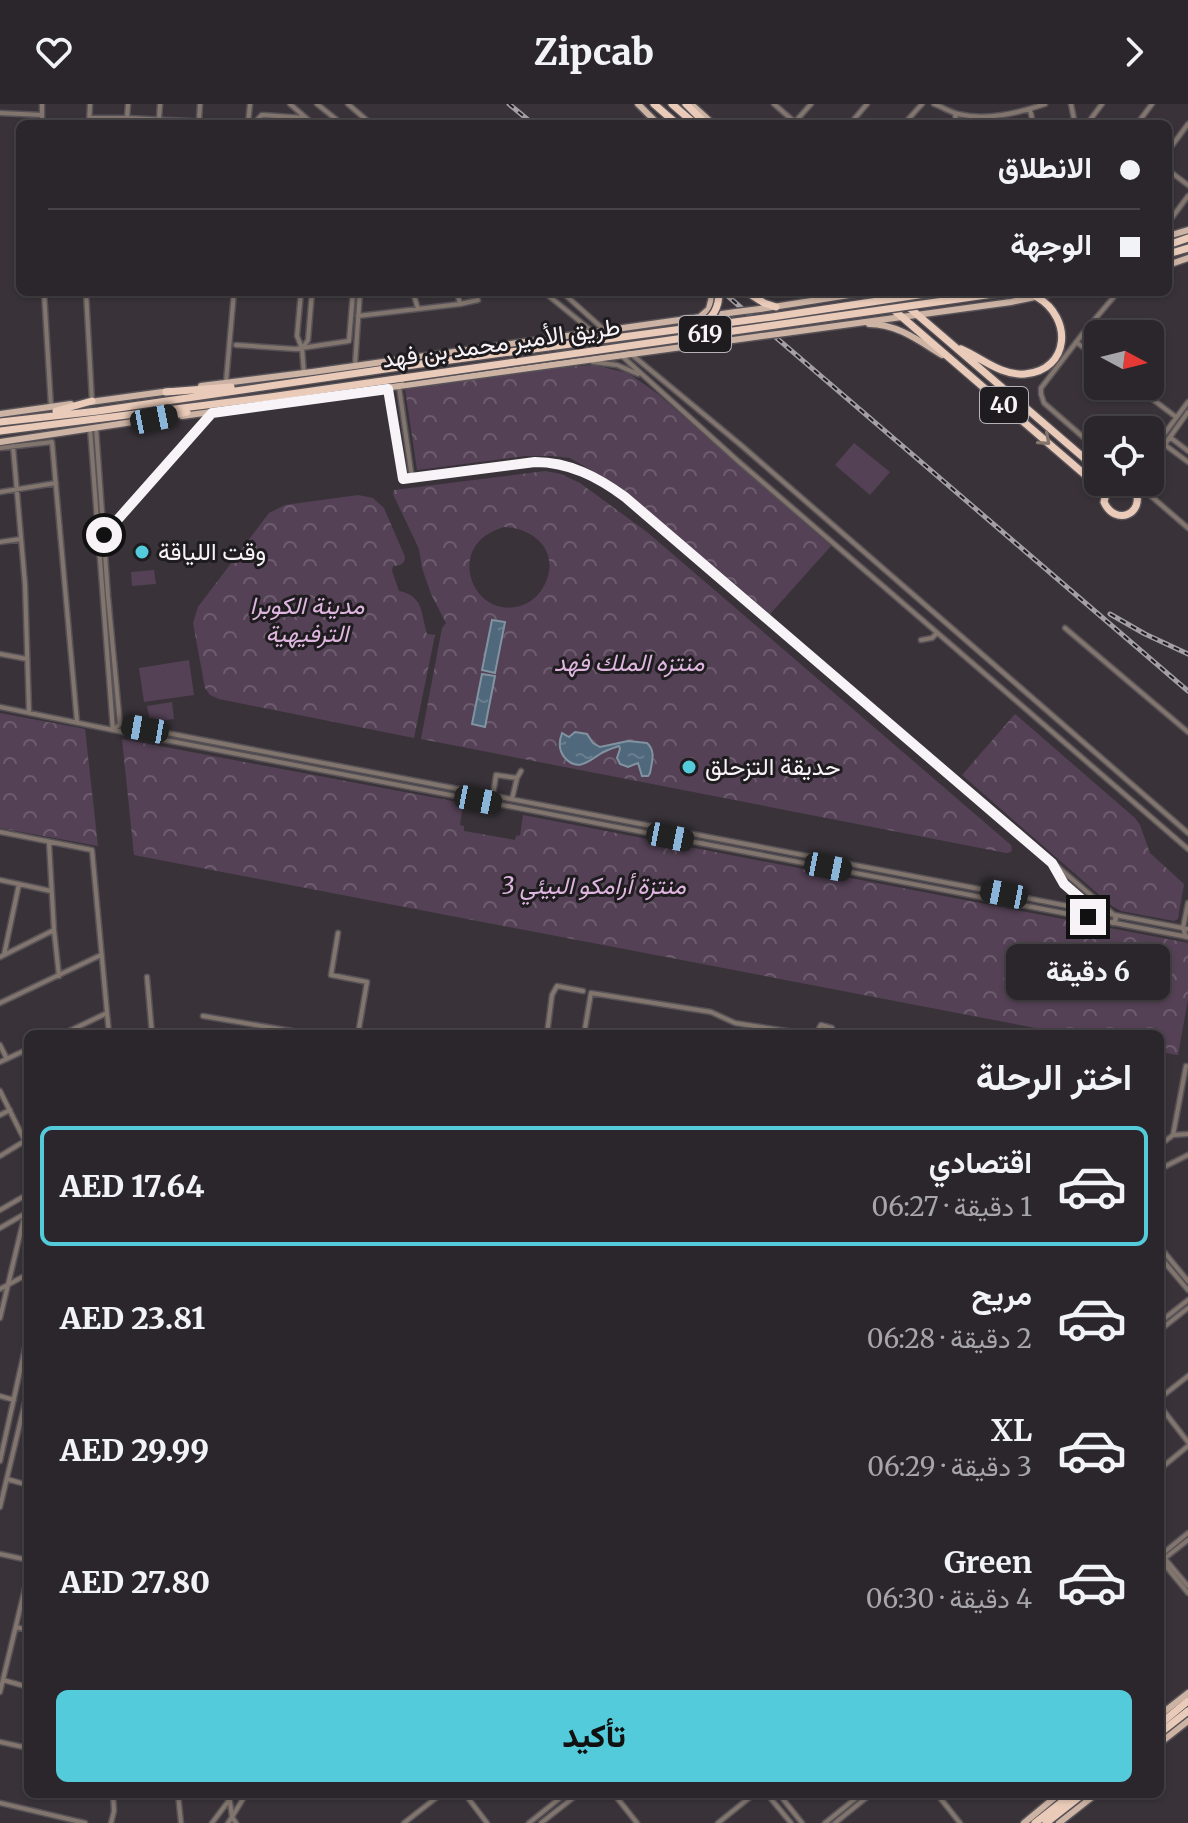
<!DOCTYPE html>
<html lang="ar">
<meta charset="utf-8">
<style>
:root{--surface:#2b262b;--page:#373237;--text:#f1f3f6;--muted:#a6a5a9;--line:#474347;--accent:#53cbda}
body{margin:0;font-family:Merriweather,Vazirmatn,serif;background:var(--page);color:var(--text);direction:rtl;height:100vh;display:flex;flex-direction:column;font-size:30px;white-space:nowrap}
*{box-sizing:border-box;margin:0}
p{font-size:26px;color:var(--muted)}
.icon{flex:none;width:44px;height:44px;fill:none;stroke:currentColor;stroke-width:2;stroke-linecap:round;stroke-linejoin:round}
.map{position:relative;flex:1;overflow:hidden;direction:ltr}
.panel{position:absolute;left:24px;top:926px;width:1140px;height:768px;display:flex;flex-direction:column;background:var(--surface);border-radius:12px;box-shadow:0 2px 6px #0004,0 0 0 2px var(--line);direction:rtl}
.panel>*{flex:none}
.banner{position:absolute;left:16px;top:16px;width:1156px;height:176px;border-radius:12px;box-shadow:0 2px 6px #0004,0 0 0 2px var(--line);direction:rtl;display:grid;align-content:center;height:176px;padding:0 32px;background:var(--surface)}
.needle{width:52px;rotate:97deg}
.tools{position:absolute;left:1084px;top:216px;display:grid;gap:16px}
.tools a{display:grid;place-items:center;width:80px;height:80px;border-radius:12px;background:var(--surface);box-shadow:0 2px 6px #0004,0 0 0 2px var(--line);font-size:40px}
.end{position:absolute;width:36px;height:36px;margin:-18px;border:10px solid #f7f3f7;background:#111;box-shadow:0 0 0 4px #111}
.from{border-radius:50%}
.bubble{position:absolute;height:56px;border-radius:12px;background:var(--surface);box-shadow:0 2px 6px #0004,0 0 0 2px var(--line);font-size:26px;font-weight:800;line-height:56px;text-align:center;direction:rtl}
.car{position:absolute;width:24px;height:48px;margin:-24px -12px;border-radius:10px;box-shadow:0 0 6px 2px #0007;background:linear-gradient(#222 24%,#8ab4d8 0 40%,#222 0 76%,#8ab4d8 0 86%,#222 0)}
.banner b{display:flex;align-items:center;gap:28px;height:76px;font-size:30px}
.banner b+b{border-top:2px solid var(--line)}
.banner i{width:20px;height:20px;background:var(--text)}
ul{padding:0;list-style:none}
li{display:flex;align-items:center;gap:24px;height:120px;margin:0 16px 12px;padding:0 16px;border:4px solid transparent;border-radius:12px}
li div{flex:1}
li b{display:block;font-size:30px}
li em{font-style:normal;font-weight:800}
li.current{border-color:var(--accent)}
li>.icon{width:72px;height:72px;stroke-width:1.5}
h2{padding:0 32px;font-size:36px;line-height:96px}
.primary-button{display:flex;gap:16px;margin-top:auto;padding:16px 32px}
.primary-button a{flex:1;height:92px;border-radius:12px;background:var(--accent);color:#111;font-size:32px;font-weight:800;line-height:92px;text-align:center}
header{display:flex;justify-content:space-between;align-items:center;height:104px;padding:0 32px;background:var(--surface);font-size:36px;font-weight:800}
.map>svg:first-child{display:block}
.grass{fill:#544155}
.park{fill:url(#park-crowns);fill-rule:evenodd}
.water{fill:url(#water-ripples);stroke:#8192a0;stroke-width:2}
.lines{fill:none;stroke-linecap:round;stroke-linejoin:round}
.minor-casing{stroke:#575257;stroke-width:7}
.major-casing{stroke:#575257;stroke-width:9}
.highway-casing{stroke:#575257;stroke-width:10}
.minor{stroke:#81756d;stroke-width:4}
.major{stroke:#ccb3a4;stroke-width:6}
.highway{stroke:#eacbb9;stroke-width:7}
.rail-casing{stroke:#a49fa4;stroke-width:5}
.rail{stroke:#1f1c1f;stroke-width:2;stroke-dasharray:6;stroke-linecap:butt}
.major-bridge-casing{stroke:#575257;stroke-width:9;stroke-linecap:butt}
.highway-bridge-casing{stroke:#575257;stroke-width:10;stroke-linecap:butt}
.major-bridge{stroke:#ccb3a4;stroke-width:6}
.highway-bridge{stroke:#eacbb9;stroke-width:7}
.oneway{stroke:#84746c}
.route{stroke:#f7f3f7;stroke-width:10}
.poi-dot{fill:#53cbda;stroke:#1f1c1f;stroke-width:3}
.labels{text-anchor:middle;stroke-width:6;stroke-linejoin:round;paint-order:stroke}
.shield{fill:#1f1c1f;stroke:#b6b2b6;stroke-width:2}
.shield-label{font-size:22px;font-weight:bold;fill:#f7f3f7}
.street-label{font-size:24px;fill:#f7f3f7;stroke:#1f1c1f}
.poi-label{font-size:24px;fill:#f7f3f7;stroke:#1f1c1f;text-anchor:start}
.park-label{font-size:24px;font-style:italic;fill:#dfb6e0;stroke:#1f1c1f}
</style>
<header><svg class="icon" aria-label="forward" viewBox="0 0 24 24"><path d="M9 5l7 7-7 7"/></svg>Zipcab<svg class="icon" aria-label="heart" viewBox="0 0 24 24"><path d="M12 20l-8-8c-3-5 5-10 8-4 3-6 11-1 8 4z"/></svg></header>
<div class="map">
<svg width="1188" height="1719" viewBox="0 0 1188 1719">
<defs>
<pattern id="park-crowns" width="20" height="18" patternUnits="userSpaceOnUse" patternTransform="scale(2)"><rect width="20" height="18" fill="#544155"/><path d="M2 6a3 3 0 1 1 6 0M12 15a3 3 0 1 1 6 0" fill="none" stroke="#6d5d6e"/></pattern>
<pattern id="water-ripples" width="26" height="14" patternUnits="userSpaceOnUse" patternTransform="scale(2)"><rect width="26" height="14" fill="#4f687b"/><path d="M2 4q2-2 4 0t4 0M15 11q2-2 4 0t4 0" fill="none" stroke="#697e8e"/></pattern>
</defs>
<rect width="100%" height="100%" fill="#393339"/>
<path class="grass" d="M 854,339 L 890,368 L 870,391 L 835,361 Z
M 154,466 L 156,480 L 132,482 L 131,468 Z
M 189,556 L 194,591 L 144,598 L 139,564 Z
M 172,598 L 174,615 L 150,618 L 147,602 Z"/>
<path class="park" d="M 593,261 L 628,269 L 658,290 L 831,442 L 770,510 L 619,382 L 570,354 L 552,352 L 525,352 L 417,366 L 405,285 L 563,263 Z
M 545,367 L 561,370 L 580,379 L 647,428 L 1011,741 L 1012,745 L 1011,748 L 1006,749 L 421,635 L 442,524 L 446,519 L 431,490 L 422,464 L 419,445 L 393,390 L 394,386 ZM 504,423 C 536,424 560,449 545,480 C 540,490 533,497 523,501 C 474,519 441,441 504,423 Z
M 358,391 L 373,394 L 384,404 L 405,453 C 405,460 399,462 393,462 L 392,467 L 399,487 C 424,492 421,510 427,530 L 435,531 L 414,634 L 219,595 L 210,591 L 205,584 L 193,519 L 198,503 L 269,409 L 285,401 Z
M 0,609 L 85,625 L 98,742 L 0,724 Z
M 1015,610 L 1135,714 L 1140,721 L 1150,749 L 1184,780 L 1178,815 L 1174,817 L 1121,807 L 1112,802 L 962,671 Z
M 122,635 L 463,699 L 460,721 L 464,722 L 464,727 L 515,736 L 516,732 L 520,731 L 523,711 L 1188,839 L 1188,895 L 1178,951 L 1160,948 L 1160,930 L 1067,930 L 134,751 Z"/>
<path class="water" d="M 492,516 L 505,518 L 495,569 L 482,566 Z
M 482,570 L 495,572 L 485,623 L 472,620 Z
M 575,628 L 587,630 L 593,639 L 600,643 L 628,637 L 647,639 C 656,647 652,658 650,669 L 648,672 L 642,672 L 638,659 L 628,663 L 620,660 L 617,654 L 620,645 L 619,642 C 613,644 606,646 600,650 C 589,657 578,668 565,654 C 558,646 559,637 562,629 L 569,633 Z"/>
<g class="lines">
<defs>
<path id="minor" d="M 290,0 L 313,20
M 317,0 L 342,20
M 348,0 L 371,20
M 774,0 L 797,20
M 934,0 C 942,3 950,8 958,10 C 987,17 1018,9 1045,0
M 1071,0 L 1075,20
M 1030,5 L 1033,20
M 0,9 L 42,11
M 955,10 L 957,20
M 996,12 L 997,20
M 90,14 L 127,14 L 248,20 L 250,0
M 127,14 L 128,0
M 159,15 L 160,0
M 199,17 L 200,0
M 795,18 L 811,0
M 42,20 L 42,0
M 89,20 L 90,0
M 258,20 L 258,15 L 262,11 L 305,14
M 850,20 L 867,0
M 904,20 L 922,0
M 1087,20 L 1102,0
M 1137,20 L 1152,0
M 1168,47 L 1188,20
M 1168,66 L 1188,81
M 1168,119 L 1188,92
M 44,188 L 51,303
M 86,188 L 92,297
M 301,188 L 297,232 L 302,244 L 304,270
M 413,188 L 418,205
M 544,188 L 610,242
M 562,188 L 631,250 L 742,342 L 1188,729
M 460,200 L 478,196
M 358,212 L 460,200 L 457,188
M 1076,238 L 1098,254
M 236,241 L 295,245 L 349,237 L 353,188
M 304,242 L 308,236 L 312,188
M 623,253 L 738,357 L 1188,745
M 593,258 L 617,261 L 638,270
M 355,261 L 360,188
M 226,278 L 234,188
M 1135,282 L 1176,313
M 399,283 L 412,374
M 388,285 L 403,375 L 535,358 C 569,358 598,373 625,393 L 1114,811 L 1116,815 L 1113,819
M 90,324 L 113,626 L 1188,833
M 96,324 L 108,492 L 120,620 L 1188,825
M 1171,334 L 1188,347
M 1165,341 L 1188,358
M 13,342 L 25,480 L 29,608
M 0,344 L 52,338 L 77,618
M 1098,346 L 1044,299 L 1041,290 L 1041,284 L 1084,228 L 1118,188
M 1150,349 L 1188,298
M 1150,361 L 1188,308
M 1137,380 L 1188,424
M 0,388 L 56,379
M 104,431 L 212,309
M 0,438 L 21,435
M 1065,524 L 1188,628
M 921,536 L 932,534 L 937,529
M 0,550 L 27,555
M 0,603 L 113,626 L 120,620
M 493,692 L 496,671 L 517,674
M 512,695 L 517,674 L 521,667
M 0,728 L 92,746 L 109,930
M 49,739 L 54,826 L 59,872
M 1053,761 L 1064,780 L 1086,799 L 1087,809 L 1089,814
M 0,776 L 51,787
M 338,829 L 331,871 L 367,878 L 358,930
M 1186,833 L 1183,824 L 1188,799
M 4,851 L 19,780
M 0,853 L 54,826
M 147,873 L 152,930
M 0,899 L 101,851
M 203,912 L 309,930
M 63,930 L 107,909
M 547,930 L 552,891 L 557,882 L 583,887
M 584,930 L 591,889 L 711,908 L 735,919 L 806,930
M 816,930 L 821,921 L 832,924 L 835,930
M 0,941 L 7,955
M 0,958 L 28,945
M 0,987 L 25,1037
M 0,1011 L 10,1006
M 1173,1031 L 1188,1030
M 1160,1041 L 1173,1031 L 1186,962
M 0,1052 L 28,1035
M 1160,1065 L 1188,1051
M 0,1106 L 28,1090
M 0,1124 L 28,1108
M 1160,1143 L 1188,1177
M 1160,1153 L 1188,1186
M 0,1185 L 28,1170
M 0,1214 L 25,1110
M 1160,1218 L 1188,1196
M 1160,1226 L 1188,1204
M 0,1292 L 14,1296
M 1160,1294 L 1188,1272
M 1160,1302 L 1188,1338
M 0,1357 L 28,1231
M 1160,1365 L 1188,1342
M 7,1375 L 28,1381
M 0,1403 L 28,1286
M 1160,1449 L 1188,1482
M 0,1450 L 28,1456
M 1162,1450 L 1188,1429
M 1165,1454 L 1188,1436
M 1160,1455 L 1188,1489
M 16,1523 L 28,1526
M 3,1576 L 28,1583
M 0,1588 L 28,1472
M 0,1638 L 28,1644
M 178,1690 L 181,1719
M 465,1690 L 487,1719
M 614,1690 L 637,1719
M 767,1690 L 791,1719
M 779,1690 L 802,1719
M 937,1690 L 960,1719
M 0,1699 L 85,1719
M 111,1719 L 114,1707 L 113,1690
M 212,1719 L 230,1695
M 228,1719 L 232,1713 L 229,1690
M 236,1719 L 232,1713 L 246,1690
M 404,1719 L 441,1690
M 529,1719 L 565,1690
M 541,1719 L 578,1690
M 718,1719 L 754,1690
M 825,1719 L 861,1690
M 835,1719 L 871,1690"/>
<path id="major" d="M 638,0 L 658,20
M 691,0 L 713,20
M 1168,132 L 1188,126
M 1168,161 L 1188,154
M 760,205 L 868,188
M 701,212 L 709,205 L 713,188
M 869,220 C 897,220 918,236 942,251
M 785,229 L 1011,198 L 1059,188
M 201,282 L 312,268 L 736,208
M 90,298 L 170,287
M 0,310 L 71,300
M 182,312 L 762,232
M 0,338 L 159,314
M 1160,1611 L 1188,1589
M 1160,1639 L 1188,1617
M 1024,1719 L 1059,1690
M 1059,1719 L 1096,1690"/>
<path id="highway" d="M 654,0 L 677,20
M 672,0 L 695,20
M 686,0 L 706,20
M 1168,141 L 1188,134
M 1168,150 L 1188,144
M 747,188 L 764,199 L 776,203
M 873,188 L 1098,382 L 1104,391
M 891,188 L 1098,366
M 961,245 C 982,254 1001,272 1025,270 C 1070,266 1073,214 1037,193
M 166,288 L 231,283
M 56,307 L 92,297
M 154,315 L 187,308
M 0,318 L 98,307 L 406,262
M 0,327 L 270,293 L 403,274
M 1116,378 L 1107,385 L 1104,398 C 1115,423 1146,410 1135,385 L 1126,378
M 1160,1620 L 1188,1597
M 1160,1629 L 1188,1607
M 1035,1719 L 1072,1690
M 1046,1719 L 1083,1690"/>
</defs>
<use href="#minor" class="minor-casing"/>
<use href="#major" class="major-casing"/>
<use href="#highway" class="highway-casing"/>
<use href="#minor" class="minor"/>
<use href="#major" class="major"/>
<use href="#highway" class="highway"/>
<defs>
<path id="rail" d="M 509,0 L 533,20
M 723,188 L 1188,587
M 1110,510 L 1145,530 L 1188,550"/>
</defs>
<use href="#rail" class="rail-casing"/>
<use href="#rail" class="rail"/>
<defs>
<path id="major-bridge" d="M 736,208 L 760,205
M 762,232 L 785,229"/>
<path id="highway-bridge" d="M 700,222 C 713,213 719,205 719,188
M 406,262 L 772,213 L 938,188
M 403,274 L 1007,188"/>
</defs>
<use href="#major-bridge" class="major-bridge-casing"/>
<use href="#highway-bridge" class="highway-bridge-casing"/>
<use href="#major-bridge" class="major-bridge"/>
<use href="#highway-bridge" class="highway-bridge"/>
</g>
<defs><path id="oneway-chevron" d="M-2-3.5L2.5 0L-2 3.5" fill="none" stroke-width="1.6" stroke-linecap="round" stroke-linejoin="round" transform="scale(2)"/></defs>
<use class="oneway" href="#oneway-chevron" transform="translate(1045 336) rotate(41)"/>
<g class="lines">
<path class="route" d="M 104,431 L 212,309 L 388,285 L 403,375 L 535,358 C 569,358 598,373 625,393 L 1052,759 L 1064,780 L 1086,799 L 1088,813"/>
</g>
<g class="poi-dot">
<circle cx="142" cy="448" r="8"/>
<circle cx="689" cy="663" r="8"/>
</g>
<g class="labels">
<g class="shield">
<rect x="679" y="212" width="52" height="36" rx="6"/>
<rect x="980" y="283" width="48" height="36" rx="6"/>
</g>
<g class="shield-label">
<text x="705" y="238">619</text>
<text x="1004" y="309">40</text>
</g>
<g class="street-label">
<text transform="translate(501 239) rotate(-8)" y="8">طريق الأمير محمد بن فهد</text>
</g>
<g class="poi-label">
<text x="158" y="456">وقت اللياقة</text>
<text x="705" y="671">حديقة التزحلق</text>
</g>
<g class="park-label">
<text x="307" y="510">مدينة الكوبرا<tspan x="307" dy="28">الترفيهية</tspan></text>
<text x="629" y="567">منتزه الملك فهد</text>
<text x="594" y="790">منتزة أرامكو البيئي 3</text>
</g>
</g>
</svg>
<div class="tools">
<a><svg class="needle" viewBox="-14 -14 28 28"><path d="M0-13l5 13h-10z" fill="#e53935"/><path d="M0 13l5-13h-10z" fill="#a6a5a9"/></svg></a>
<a><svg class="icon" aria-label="locate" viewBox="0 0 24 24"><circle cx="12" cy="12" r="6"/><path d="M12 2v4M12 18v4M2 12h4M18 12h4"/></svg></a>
</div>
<i class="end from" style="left:104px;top:431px"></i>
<i class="end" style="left:1088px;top:813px"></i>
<div class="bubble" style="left:1006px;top:840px;width:164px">6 دقيقة</div>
<i class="car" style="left:154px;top:315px;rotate:79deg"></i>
<i class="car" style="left:145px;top:625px;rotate:280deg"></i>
<i class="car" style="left:478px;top:696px;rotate:101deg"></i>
<i class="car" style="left:670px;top:733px;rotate:101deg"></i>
<i class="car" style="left:828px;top:763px;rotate:101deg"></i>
<i class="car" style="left:1004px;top:790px;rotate:281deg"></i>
<div class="banner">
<b><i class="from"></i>الانطلاق</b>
<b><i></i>الوجهة</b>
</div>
<section class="panel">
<h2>اختر الرحلة</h2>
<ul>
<li class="current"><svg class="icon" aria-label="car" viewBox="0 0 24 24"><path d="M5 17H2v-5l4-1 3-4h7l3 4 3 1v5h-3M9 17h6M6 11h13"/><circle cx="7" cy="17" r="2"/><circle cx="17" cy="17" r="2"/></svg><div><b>اقتصادي</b><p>1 دقيقة · 06:27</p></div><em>AED 17.64</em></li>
<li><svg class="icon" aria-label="car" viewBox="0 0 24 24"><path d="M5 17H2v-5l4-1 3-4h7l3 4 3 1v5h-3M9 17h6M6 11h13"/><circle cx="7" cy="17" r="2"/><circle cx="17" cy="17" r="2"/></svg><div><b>مريح</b><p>2 دقيقة · 06:28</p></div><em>AED 23.81</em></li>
<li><svg class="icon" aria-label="car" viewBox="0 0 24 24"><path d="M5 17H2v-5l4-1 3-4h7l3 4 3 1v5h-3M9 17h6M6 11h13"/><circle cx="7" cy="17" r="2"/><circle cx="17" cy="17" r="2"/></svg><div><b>XL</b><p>3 دقيقة · 06:29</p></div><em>AED 29.99</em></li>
<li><svg class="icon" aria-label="car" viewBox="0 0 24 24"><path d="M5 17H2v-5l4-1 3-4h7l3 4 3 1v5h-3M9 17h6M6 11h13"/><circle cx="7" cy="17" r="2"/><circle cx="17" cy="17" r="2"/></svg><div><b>Green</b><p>4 دقيقة · 06:30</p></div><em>AED 27.80</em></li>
</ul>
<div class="primary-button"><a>تأكيد</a></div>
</section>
</div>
